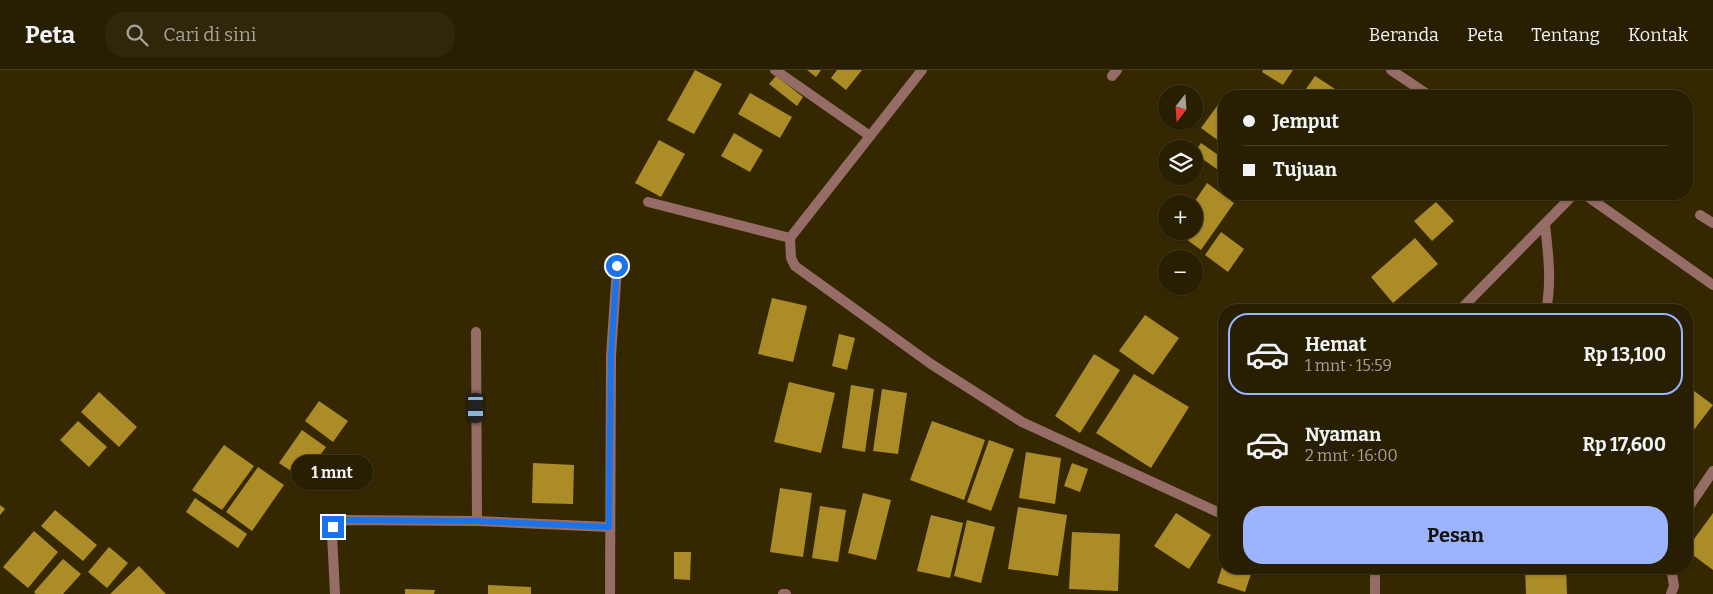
<!DOCTYPE html>
<html lang="id">
<meta charset="utf-8">
<style>
:root{--surface:#281e01;--page:#30270b;--text:#f1f3f6;--muted:#a5a299;--line:#443c23;--accent:#9cb4fd}
body{margin:0;font-family:Bitter,serif;background:var(--page);color:var(--text);height:100vh;display:flex;flex-direction:column;font-size:19px;white-space:nowrap}
*{box-sizing:border-box;margin:0}
p{font-size:16px;color:var(--muted)}
.icon{flex:none;width:28px;height:28px;fill:none;stroke:currentColor;stroke-width:2;stroke-linecap:round;stroke-linejoin:round}
.map{position:relative;flex:1;overflow:hidden}
.side{position:absolute;left:1218px;top:234px;width:475px;height:270px;display:flex;flex-direction:column;background:var(--surface);border-radius:20px;box-shadow:0 1px 4px #0004,0 0 0 1px var(--line)}
.side>*{flex:none}
.banner{position:absolute;left:1218px;top:20px;width:475px;height:110px;border-radius:20px;box-shadow:0 1px 4px #0004,0 0 0 1px var(--line);display:grid;align-content:center;height:110px;padding:0 25px;background:var(--surface)}
.needle{width:32px;rotate:197deg}
.tools{position:absolute;left:1158px;top:15px;display:grid;gap:10px}
.tools a{display:grid;place-items:center;width:45px;height:45px;border-radius:50%;background:var(--surface);box-shadow:0 1px 4px #0004,0 0 0 1px var(--line);font-size:25px}
.end{position:absolute;width:22px;height:22px;margin:-11px;border:6px solid #1a73e8;background:#fff;box-shadow:0 0 0 2px #fff}
.from{border-radius:50%}
.bubble{position:absolute;height:35px;border-radius:18px;background:var(--surface);box-shadow:0 1px 4px #0004,0 0 0 1px var(--line);font-size:16px;font-weight:700;line-height:35px;text-align:center}
.car{position:absolute;width:15px;height:30px;margin:-15px -8px;border-radius:6px;box-shadow:0 0 4px 1px #0007;background:linear-gradient(#222 24%,#8ab4d8 0 40%,#222 0 76%,#8ab4d8 0 86%,#222 0)}
.banner b{display:flex;align-items:center;gap:18px;height:48px;font-size:19px}
.banner b+b{border-top:1px solid var(--line)}
.banner i{width:12px;height:12px;background:var(--text)}
ul{padding:9px 0 0;list-style:none}
li{display:flex;align-items:center;gap:15px;height:82px;margin:0 10px 8px;padding:0 15px;border:2px solid transparent;border-radius:20px}
li div{flex:1}
li b{display:block;font-size:19px}
li em{font-style:normal;font-weight:700}
li.on{border-color:var(--accent)}
li>.icon{width:45px;height:45px;stroke-width:1.5}
.primary-button{display:flex;gap:10px;margin-top:auto;padding:10px 25px}
.primary-button a{flex:1;height:58px;border-radius:20px;background:var(--accent);color:#111;font-size:20px;font-weight:700;line-height:58px;text-align:center}
header{display:flex;align-items:center;gap:30px;box-sizing:border-box;height:70px;padding:0 25px;background:var(--surface);border-bottom:1px solid var(--line)}
header strong{font-size:24px}
nav{display:flex;gap:28px;margin-inline-start:auto;font-size:18px}
.search{width:350px;height:45px;background:var(--page);display:flex;align-items:center;gap:12px;box-sizing:border-box;padding:0 18px;border-radius:20px;color:var(--muted);font-size:19px}
.map>svg:first-child{display:block}
.building{fill:#ac8c27}
.lines{fill:none;stroke-linecap:round;stroke-linejoin:round}
.service{stroke:#966d66;stroke-width:10}
.minor{stroke:#966d66;stroke-width:10}
.route{stroke:#1a73e8;stroke-width:6}
</style>
<header>
<strong>Peta</strong>
<div class="search"><svg class="icon" aria-label="search" viewBox="0 0 24 24"><circle cx="10" cy="10" r="6"/><path d="M15 15l6 6"/></svg>Cari di sini</div>
<nav><a>Beranda</a><a>Peta</a><a>Tentang</a><a>Kontak</a></nav>
</header>
<div class="map">
<svg width="1713" height="524" viewBox="0 0 1713 524">
<rect width="100%" height="100%" fill="#352801"/>
<path class="building" d="M 695,0 L 722,14 L 694,64 L 667,50 Z
M 807,0 L 821,0 L 816,7 Z
M 837,0 L 862,0 L 846,20 L 831,8 Z
M 1263,0 L 1293,0 L 1283,15 L 1262,2 Z
M 776,6 L 803,27 L 797,36 L 769,14 Z
M 1315,6 L 1346,26 L 1301,26 Z
M 750,23 L 792,47 L 780,68 L 738,44 Z
M 1220,32 L 1224,34 L 1223,74 L 1201,58 Z
M 734,63 L 763,80 L 750,102 L 721,86 Z
M 659,70 L 685,84 L 661,127 L 635,113 Z
M 1201,73 L 1224,89 L 1224,104 L 1194,83 Z
M 1207,113 L 1234,133 L 1201,180 L 1175,161 L 1194,161 L 1193,134 Z
M 1436,132 L 1454,151 L 1432,171 L 1414,151 Z
M 1221,162 L 1244,179 L 1228,202 L 1205,185 Z
M 1415,168 L 1438,194 L 1393,233 L 1371,207 Z
M 772,228 L 807,236 L 793,292 L 758,284 Z
M 1320,234 L 1328,240 L 1316,240 Z
M 1145,245 L 1179,268 L 1153,305 L 1119,281 Z
M 839,264 L 855,268 L 847,300 L 832,296 Z
M 1094,284 L 1120,300 L 1080,363 L 1055,346 Z
M 1134,304 L 1189,337 L 1151,398 L 1096,363 Z
M 789,312 L 835,323 L 821,383 L 774,372 Z
M 851,315 L 874,319 L 865,382 L 842,378 Z
M 1686,315 L 1713,335 L 1686,370 Z
M 882,319 L 907,323 L 898,384 L 873,381 Z
M 99,322 L 137,357 L 119,377 L 81,342 Z
M 319,331 L 348,351 L 333,372 L 305,351 Z
M 78,351 L 107,377 L 89,397 L 60,370 Z
M 932,351 L 985,370 L 964,430 L 910,410 Z
M 302,360 L 326,377 L 303,409 L 279,393 Z
M 989,370 L 1014,379 L 991,441 L 967,432 Z
M 224,375 L 254,396 L 222,440 L 192,420 Z
M 1026,382 L 1061,388 L 1055,434 L 1019,428 Z
M 533,393 L 574,395 L 573,434 L 532,433 Z
M 1072,393 L 1088,399 L 1080,422 L 1064,416 Z
M 258,397 L 284,415 L 252,461 L 226,442 Z
M 780,418 L 812,423 L 803,487 L 770,482 Z
M 863,423 L 891,430 L 876,490 L 848,483 Z
M 195,428 L 247,464 L 238,478 L 186,442 Z
M 0,435 L 5,439 L 0,445 Z
M 820,436 L 846,440 L 838,492 L 812,488 Z
M 1018,437 L 1067,445 L 1058,506 L 1008,499 Z
M 55,440 L 97,475 L 83,491 L 41,456 Z
M 1176,443 L 1211,465 L 1189,499 L 1154,476 Z
M 1713,443 L 1713,500 L 1686,480 Z
M 931,445 L 963,453 L 950,508 L 917,501 Z
M 967,450 L 995,457 L 981,513 L 954,506 Z
M 34,461 L 58,482 L 28,518 L 3,497 Z
M 1072,462 L 1120,464 L 1118,521 L 1069,519 Z
M 109,477 L 128,493 L 107,518 L 88,502 Z
M 674,482 L 691,482 L 690,510 L 674,509 Z
M 63,489 L 81,504 L 63,524 L 36,524 L 34,522 Z
M 1223,494 L 1224,498 L 1253,498 L 1245,522 L 1217,513 Z
M 139,496 L 166,524 L 110,524 Z
M 1525,498 L 1566,498 L 1567,524 L 1526,524 Z
M 488,515 L 531,517 L 531,524 L 488,524 Z
M 405,519 L 435,520 L 434,524 L 405,524 Z"/>
<g class="lines">
<path class="service" d="M 1700,145 L 1713,153
M 1686,441 L 1713,401
M 1671,524 L 1674,516 L 1671,498"/>
<path class="minor" d="M 775,0 L 870,66
M 922,0 L 790,168 L 791,188 L 795,196 L 931,294 L 1022,352 L 1224,445
M 1391,0 L 1430,26
M 1112,6 L 1117,0
M 1584,124 L 1713,215
M 648,132 L 790,168
M 1545,154 C 1548,182 1552,212 1546,240
M 1460,240 L 1574,124
M 476,262 L 477,451
M 335,524 L 332,464 C 333,457 334,453 341,450 L 477,451 L 609,457
M 610,524 L 611,286 L 617,197
M 783,524 L 786,524
M 1375,524 L 1375,498"/>
</g>
<g class="lines">
<path class="route" d="M 333,457 L 337,452 L 341,450 L 477,451 L 609,457 L 611,286 L 617,196"/>
</g>
</svg>
<div class="tools">
<a><svg class="needle" viewBox="-14 -14 28 28"><path d="M0-13l5 13h-10z" fill="#e53935"/><path d="M0 13l5-13h-10z" fill="#a5a299"/></svg></a>
<a><svg class="icon" aria-label="layers" viewBox="0 0 24 24"><path d="M12 4l9 5-9 5-9-5zM3 14l9 5 9-5"/></svg></a>
<a>+</a>
<a>−</a>
</div>
<i class="end from" style="left:617px;top:196px"></i>
<i class="end" style="left:333px;top:457px"></i>
<div class="bubble" style="left:291px;top:385px;width:82px">1 mnt</div>
<i class="car" style="left:476px;top:338px;rotate:180deg"></i>
<div class="banner">
<b><i class="from"></i>Jemput</b>
<b><i></i>Tujuan</b>
</div>
<section class="side">
<ul>
<li class="on"><svg class="icon" aria-label="car" viewBox="0 0 24 24"><path d="M5 17H2v-5l4-1 3-4h7l3 4 3 1v5h-3M9 17h6M6 11h13"/><circle cx="7" cy="17" r="2"/><circle cx="17" cy="17" r="2"/></svg><div><b>Hemat</b><p>1 mnt · 15:59</p></div><em>Rp 13,100</em></li>
<li><svg class="icon" aria-label="car" viewBox="0 0 24 24"><path d="M5 17H2v-5l4-1 3-4h7l3 4 3 1v5h-3M9 17h6M6 11h13"/><circle cx="7" cy="17" r="2"/><circle cx="17" cy="17" r="2"/></svg><div><b>Nyaman</b><p>2 mnt · 16:00</p></div><em>Rp 17,600</em></li>
</ul>
<div class="primary-button"><a>Pesan</a></div>
</section>
</div>
